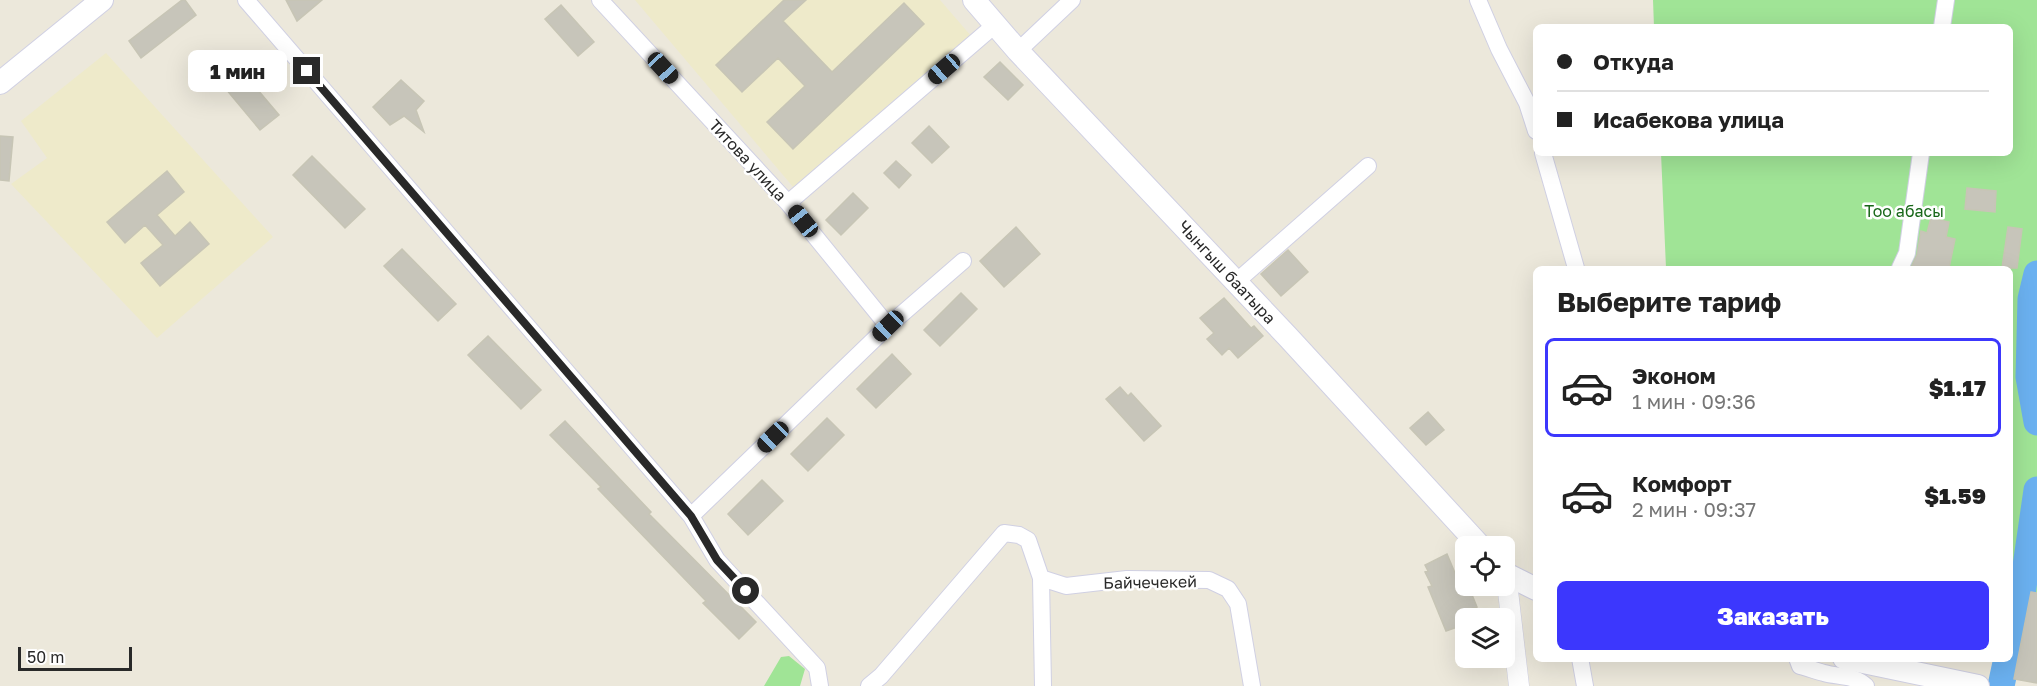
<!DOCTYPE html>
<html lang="ru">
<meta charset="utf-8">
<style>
:root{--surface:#fff;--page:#f2f2f2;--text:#222;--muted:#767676;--line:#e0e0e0;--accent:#3c37fd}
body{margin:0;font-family:"Golos Text",sans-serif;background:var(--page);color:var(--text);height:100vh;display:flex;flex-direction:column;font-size:22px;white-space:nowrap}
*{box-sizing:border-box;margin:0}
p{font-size:20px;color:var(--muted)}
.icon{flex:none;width:33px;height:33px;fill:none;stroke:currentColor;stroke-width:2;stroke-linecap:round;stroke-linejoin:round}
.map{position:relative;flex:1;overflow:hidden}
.side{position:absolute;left:1533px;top:266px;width:480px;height:396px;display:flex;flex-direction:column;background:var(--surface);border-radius:9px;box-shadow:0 6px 24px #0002}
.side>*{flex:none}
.guide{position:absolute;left:1533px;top:24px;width:480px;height:132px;border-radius:9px;box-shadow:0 6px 24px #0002;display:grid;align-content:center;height:132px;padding:0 24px;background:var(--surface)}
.buttons{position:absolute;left:1455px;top:536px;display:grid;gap:12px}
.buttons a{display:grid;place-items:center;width:60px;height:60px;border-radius:9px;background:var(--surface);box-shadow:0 6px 24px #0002;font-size:30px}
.scale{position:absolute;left:18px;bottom:15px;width:114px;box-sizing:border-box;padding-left:6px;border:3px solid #292929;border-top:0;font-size:16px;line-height:21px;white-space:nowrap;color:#292929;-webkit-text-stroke:4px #fff;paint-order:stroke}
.end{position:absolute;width:27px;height:27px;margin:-14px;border:8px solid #292929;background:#fff;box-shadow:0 0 0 3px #fff}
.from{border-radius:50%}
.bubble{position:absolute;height:42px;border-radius:9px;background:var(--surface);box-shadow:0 6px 24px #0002;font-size:20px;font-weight:800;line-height:42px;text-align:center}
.car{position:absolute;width:18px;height:36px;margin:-18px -9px;border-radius:8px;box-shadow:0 0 4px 2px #0007;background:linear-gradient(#222 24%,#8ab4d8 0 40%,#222 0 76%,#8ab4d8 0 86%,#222 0)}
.guide b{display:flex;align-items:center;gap:21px;height:57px;font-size:22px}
.guide b+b{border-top:2px solid var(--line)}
.guide i{width:15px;height:15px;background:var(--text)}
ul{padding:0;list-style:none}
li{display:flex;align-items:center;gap:18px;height:99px;margin:0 12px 9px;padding:0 12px;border:3px solid transparent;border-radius:9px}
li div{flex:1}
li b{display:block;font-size:22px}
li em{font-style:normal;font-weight:800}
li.selected{border-color:var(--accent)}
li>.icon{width:54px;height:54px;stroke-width:1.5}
h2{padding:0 24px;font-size:27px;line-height:72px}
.button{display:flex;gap:12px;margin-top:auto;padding:12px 24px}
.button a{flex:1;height:69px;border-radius:9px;background:var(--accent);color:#fff;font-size:24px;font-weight:800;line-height:69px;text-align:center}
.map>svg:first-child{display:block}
.education{fill:#eeeaca}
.green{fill:#a0e496}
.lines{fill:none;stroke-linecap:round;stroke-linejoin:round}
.river{stroke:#6bb1f0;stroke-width:27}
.building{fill:#c7c5ba;stroke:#c7c5b5;stroke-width:1.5}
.minor-casing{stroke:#d0d0e3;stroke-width:18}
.tertiary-casing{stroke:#d0d0e3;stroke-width:21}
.secondary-casing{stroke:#d0d0e3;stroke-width:24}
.minor{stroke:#fff;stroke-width:16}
.tertiary{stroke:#fff;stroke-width:20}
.secondary{stroke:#fff;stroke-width:22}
.route{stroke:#292929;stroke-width:8}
.labels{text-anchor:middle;stroke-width:5;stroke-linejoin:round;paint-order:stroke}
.street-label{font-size:16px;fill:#292929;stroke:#fff}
.park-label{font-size:16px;fill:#186719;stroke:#fff}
</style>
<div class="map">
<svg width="2037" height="686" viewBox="0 0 2037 686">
<rect width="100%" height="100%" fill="#ece8db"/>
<path class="education" d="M 635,0 L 940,0 L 972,37 L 794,188 Z
M 106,53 L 273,237 L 157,338 L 11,184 L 47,158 L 21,121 Z"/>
<path class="green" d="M 1653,0 L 2037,0 L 2037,671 L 1977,659 L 2010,658 L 2010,268 L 1666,268 L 1661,153 L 2010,153 L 2010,27 L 1654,27 Z
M 789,656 L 805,669 L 800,686 L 764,686 L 781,657 Z"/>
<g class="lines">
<path class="river" d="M 2037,274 L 2031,299 L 2029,377 L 2037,422
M 2010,645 L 2022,594 L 2037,490
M 2001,686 L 2007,658"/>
</g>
<path class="building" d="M 182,0 L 185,0 L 196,15 L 141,58 L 129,41 Z
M 286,0 L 322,0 L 297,21 Z
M 784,0 L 806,0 L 783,21 L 832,72 L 904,3 L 924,24 L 793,149 L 767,122 L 805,86 L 778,58 L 742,92 L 716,65 Z
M 561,5 L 594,42 L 578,56 L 545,19 Z
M 229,56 L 279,115 L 260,130 L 211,71 Z
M 1000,62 L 1023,85 L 1008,100 L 984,77 Z
M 401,80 L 424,101 L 416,110 L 424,132 L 404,116 L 390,125 L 373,107 Z
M 929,126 L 949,147 L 932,163 L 912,143 Z
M 0,136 L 13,137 L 9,181 L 0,180 Z
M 312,156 L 365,209 L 345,228 L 293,175 Z
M 896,161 L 911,175 L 899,188 L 884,173 Z
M 167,171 L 184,192 L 157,215 L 175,236 L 190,222 L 209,244 L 160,286 L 141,263 L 163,245 L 145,225 L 125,243 L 107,222 Z
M 1967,188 L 1996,191 L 1995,212 L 1965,209 Z
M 853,193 L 868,208 L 841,235 L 826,220 Z
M 1931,218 L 1949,222 L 1946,237 L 1955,239 L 1949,268 L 1911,268 L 1917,255 L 1921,231 L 1927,233 Z
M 1016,227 L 1040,254 L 1004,287 L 980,261 Z
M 2008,227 L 2022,229 L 2017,268 L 2002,268 Z
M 402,249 L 456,304 L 438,321 L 384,266 Z
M 1288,250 L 1308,272 L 1281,296 L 1261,274 Z
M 961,293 L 977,309 L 940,346 L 924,330 Z
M 1224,298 L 1251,328 L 1254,326 L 1263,336 L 1238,358 L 1229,348 L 1222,355 L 1207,339 L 1214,333 L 1200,318 Z
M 488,336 L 541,390 L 521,409 L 468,355 Z
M 892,354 L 911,374 L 876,408 L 857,389 Z
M 1120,387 L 1128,396 L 1131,393 L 1161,426 L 1144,441 L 1106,399 Z
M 1428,412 L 1444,430 L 1426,445 L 1410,428 Z
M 827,418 L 844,435 L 808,471 L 791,454 Z
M 565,421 L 651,512 L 649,514 L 756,622 L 739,639 L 703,603 L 706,601 L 598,489 L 601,487 L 550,435 Z
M 762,480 L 783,501 L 748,535 L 728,514 Z
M 1447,554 L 1455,573 L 1466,569 L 1466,585 L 1468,585 L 1477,607 L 1466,611 L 1469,618 L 1466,618 L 1466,624 L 1446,631 L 1428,587 L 1432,586 L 1425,572 L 1428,571 L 1425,565 Z
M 2031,592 L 2037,593 L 2037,683 L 2014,679 Z"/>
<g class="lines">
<defs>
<path id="minor" d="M 246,0 L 691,516 L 717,560 L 817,668 L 820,686
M 600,0 L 788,203 L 888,326
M 1478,0 L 1499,49 L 1527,103 L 1536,131
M 1942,27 L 1946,0
M 1018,51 L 1072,0
M 1543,153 L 1576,268
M 788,203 L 996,24
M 1900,268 L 1907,253 L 1921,153
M 1236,282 L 1368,166
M 691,516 L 888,326 L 963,261
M 1041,578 L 1066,586 L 1127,579 L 1209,580 L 1228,589 L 1238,604 L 1252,686
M 1580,658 L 1585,686
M 1797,658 L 1800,666 C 1808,668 1816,671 1824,673 C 1838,677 1855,675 1866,686
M 869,686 L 881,676 L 1004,533 L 1019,535 L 1028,540 L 1041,578 L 1043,686"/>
<path id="tertiary" d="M 1506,574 L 1519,686"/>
<path id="secondary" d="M 974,0 L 1018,51 L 1288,337 L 1480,546
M 0,83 L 102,0
M 1504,573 L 1536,589
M 1844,658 L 1978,686"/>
</defs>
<use href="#minor" class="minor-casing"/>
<use href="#tertiary" class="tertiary-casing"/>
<use href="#secondary" class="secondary-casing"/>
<use href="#minor" class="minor"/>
<use href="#tertiary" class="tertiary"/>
<use href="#secondary" class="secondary"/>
</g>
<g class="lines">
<path class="route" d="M 307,71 L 691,516 L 717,560 L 746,591"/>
</g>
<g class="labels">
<g class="street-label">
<text transform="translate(748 160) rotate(47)" y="6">Титова улица</text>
<text transform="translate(1227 272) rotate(47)" y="6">Чынгыш баатыра</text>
<text transform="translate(1150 582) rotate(-1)" y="6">Байчечекей</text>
</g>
<g class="park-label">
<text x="1904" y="217">Тоо абасы</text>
</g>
</g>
</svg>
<div class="buttons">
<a><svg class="icon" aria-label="locate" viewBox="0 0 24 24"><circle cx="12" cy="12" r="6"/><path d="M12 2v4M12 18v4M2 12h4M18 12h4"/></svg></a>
<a><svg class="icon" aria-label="layers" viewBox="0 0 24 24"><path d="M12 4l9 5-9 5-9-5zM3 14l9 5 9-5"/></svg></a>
</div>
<div class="scale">50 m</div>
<i class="end from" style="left:746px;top:591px"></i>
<i class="end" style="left:307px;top:71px"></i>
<div class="bubble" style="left:188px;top:50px;width:99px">1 мин</div>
<i class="car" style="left:663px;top:68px;rotate:137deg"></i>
<i class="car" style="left:944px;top:69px;rotate:229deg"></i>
<i class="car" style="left:803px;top:221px;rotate:321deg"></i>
<i class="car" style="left:888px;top:326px;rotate:226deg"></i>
<i class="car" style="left:773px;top:437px;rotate:226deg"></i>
<div class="guide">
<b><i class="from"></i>Откуда</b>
<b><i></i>Исабекова улица</b>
</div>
<section class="side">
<h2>Выберите тариф</h2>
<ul>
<li class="selected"><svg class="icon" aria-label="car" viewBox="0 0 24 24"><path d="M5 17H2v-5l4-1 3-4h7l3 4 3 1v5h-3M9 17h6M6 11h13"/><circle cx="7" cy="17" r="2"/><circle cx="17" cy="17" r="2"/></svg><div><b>Эконом</b><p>1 мин · 09:36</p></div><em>$1.17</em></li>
<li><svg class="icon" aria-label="car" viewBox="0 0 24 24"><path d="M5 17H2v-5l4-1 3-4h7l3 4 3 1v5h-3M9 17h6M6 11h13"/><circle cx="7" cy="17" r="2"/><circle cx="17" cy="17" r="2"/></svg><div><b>Комфорт</b><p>2 мин · 09:37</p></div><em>$1.59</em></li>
</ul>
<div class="button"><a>Заказать</a></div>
</section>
</div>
